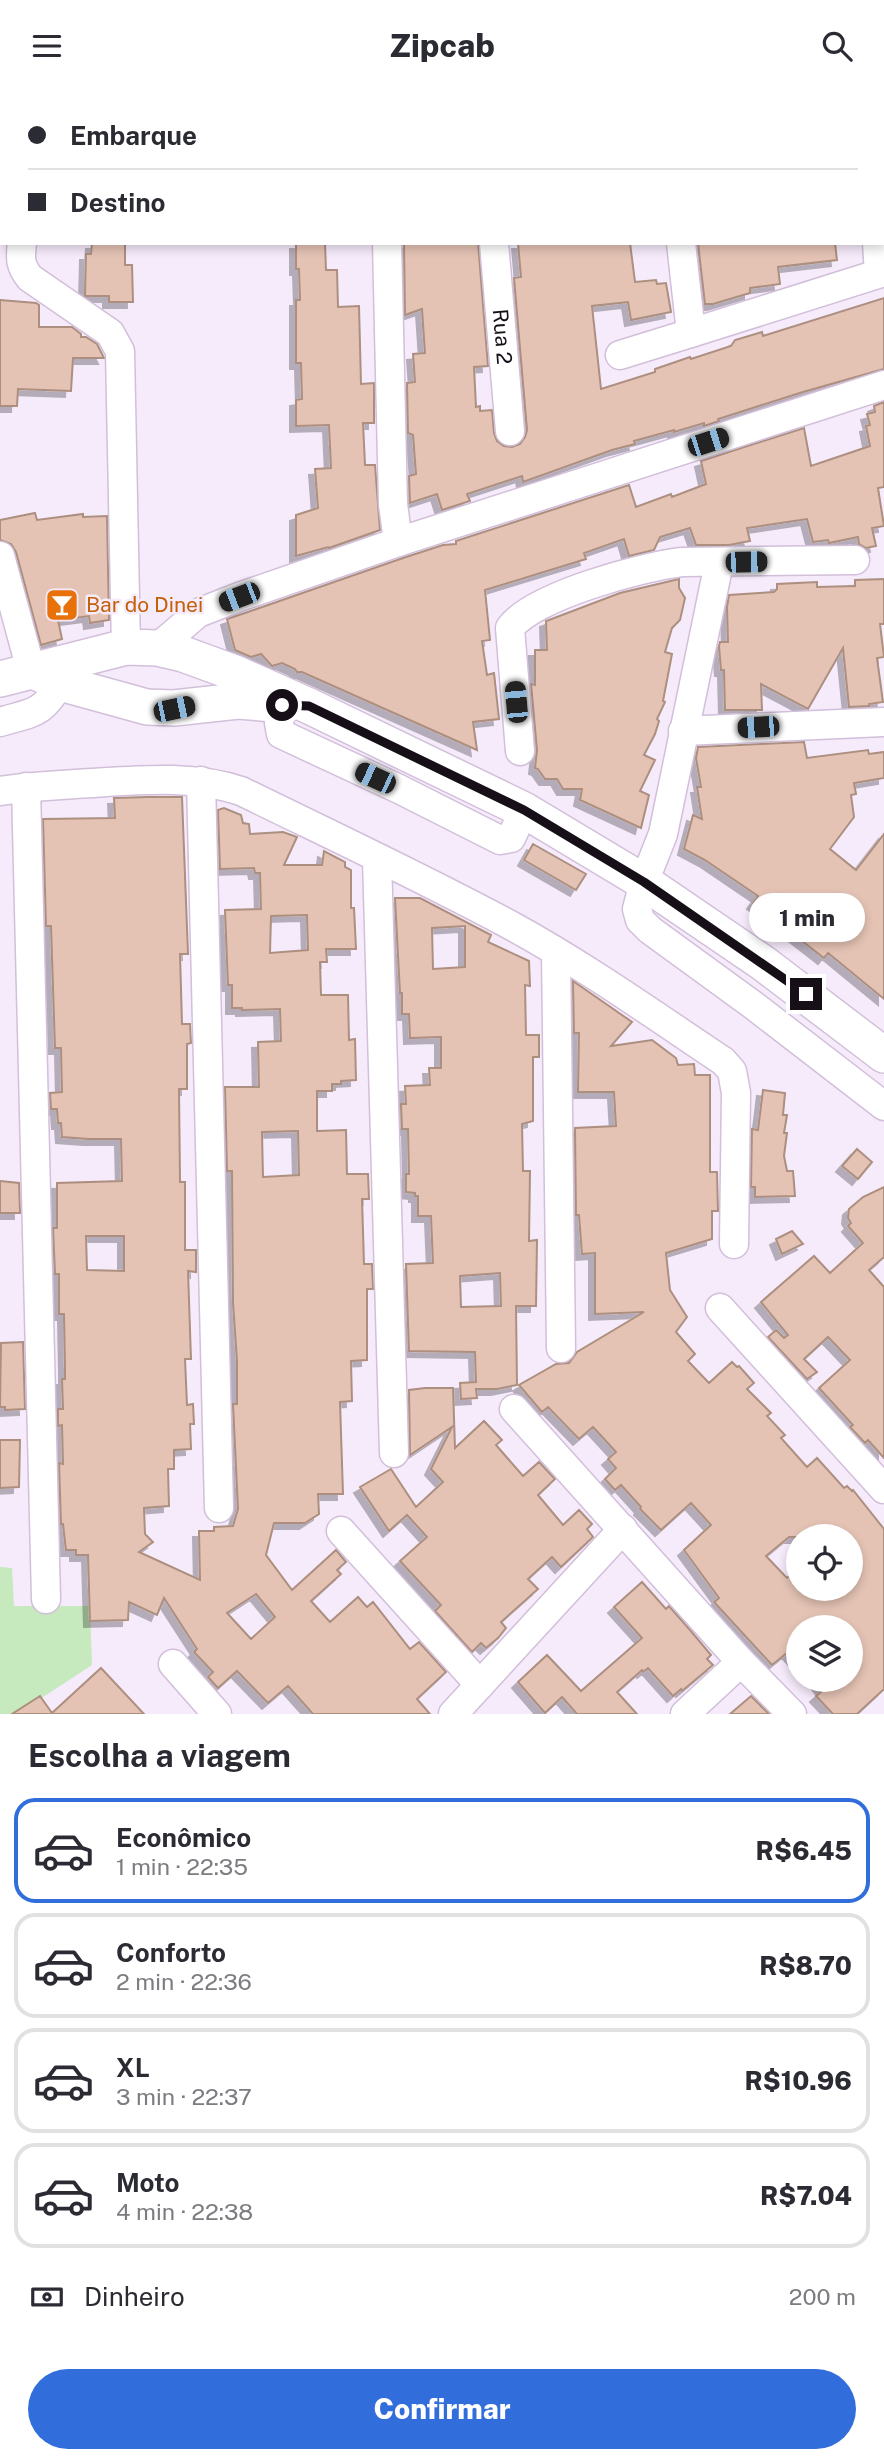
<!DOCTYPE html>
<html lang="pt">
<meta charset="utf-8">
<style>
:root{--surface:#fff;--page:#f7f7f7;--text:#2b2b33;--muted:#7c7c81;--line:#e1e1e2;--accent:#316edc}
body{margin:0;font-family:"Public Sans",sans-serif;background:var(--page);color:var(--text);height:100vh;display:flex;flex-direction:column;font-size:26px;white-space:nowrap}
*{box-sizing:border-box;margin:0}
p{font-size:23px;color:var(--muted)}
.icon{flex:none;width:38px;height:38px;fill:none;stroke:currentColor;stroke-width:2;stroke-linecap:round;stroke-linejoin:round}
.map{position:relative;height:1623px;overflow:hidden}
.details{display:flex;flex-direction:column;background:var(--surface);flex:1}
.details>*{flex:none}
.banner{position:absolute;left:0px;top:0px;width:886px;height:154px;box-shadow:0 4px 10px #0003;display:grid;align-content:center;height:154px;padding:0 28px;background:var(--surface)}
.buttons{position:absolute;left:786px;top:1433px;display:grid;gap:14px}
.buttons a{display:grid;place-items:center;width:77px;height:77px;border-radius:50%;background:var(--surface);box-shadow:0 4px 10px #0003;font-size:35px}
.end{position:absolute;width:32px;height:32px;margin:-16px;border:9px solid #160f18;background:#fff;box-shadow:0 0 0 4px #fff}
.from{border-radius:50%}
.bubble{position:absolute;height:49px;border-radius:24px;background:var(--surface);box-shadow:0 4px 10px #0003;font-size:23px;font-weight:800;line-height:49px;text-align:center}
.car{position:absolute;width:21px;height:42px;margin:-21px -10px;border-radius:9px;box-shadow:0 0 5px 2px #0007;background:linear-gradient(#222 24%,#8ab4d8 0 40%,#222 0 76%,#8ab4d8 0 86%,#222 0)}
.banner b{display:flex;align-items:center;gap:24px;height:66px;font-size:26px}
.banner b+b{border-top:2px solid var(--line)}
.banner i{width:18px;height:18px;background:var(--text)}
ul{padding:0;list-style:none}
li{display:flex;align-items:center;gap:21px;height:105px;margin:0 14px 10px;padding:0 14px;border:4px solid var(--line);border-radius:21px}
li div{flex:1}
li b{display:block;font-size:26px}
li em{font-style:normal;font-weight:800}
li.on{border-color:var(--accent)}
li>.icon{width:63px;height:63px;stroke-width:1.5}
h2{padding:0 28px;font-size:32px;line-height:84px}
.pay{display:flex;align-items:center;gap:18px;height:77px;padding:0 28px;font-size:26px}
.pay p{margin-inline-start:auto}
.action{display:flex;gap:14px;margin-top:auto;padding:14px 28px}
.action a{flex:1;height:80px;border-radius:42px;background:var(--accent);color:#fff;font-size:28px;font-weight:800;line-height:80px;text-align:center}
header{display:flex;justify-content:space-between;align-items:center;height:91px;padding:0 28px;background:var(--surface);font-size:32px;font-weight:800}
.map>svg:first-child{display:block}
.green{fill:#c6e9bd}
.building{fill:#e4c3b4;stroke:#ad8f80;stroke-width:2;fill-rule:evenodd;filter:url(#shadow)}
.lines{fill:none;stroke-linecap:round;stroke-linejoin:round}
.minor-casing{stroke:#d2bfda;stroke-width:31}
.major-casing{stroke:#d2bfda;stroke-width:38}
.minor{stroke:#fff;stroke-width:28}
.major{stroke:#fff;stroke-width:35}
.route{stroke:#160f18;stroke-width:9}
.labels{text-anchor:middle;stroke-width:5;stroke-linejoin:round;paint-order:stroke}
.street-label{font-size:21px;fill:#160f18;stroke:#f6ebfb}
.food-label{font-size:21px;fill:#c56008;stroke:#f6ebfb;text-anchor:start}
</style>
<header><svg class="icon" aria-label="menu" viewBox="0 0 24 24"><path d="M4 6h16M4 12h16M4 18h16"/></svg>Zipcab<svg class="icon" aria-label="search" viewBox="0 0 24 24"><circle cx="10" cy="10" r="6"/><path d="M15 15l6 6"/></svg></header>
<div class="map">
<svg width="884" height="1623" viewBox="0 0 884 1623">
<defs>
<filter id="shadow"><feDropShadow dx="-6" dy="6" stdDeviation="0" flood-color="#0004"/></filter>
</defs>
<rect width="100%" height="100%" fill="#f6ebfb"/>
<path class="green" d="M 0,1476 L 12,1477 L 14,1515 L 90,1515 L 92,1574 L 17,1623 L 0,1623 Z"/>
<path class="building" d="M 92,152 L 125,152 L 125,174 L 132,174 L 133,211 L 109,211 L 109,205 L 85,205 L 86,163 L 91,163 Z
M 296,152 L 325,152 L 326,179 L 337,179 L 338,216 L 359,215 L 361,293 L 374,292 L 374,332 L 363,332 L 365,374 L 375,374 L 380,439 L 329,457 L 328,456 L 296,465 L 296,424 L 318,417 L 315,378 L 331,377 L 329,334 L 296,335 L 296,309 L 302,308 L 301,272 L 296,272 L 296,209 L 300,209 L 299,178 L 296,178 Z
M 404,152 L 478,152 L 488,275 L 474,276 L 476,316 L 480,315 L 480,320 L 492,319 L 494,342 L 497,350 L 504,355 L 512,356 L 520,353 L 525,346 L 527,339 L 514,187 L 521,186 L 518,152 L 630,152 L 635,191 L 656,189 L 657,193 L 666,192 L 671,221 L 631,229 L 628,211 L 592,215 L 601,298 L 655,281 L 655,278 L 690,266 L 691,268 L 731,255 L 735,249 L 762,241 L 763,245 L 884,207 L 884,278 L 803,301 L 718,328 L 719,330 L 704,335 L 704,332 L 674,341 L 674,339 L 634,350 L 635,353 L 612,359 L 523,391 L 522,385 L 467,403 L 470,410 L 442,419 L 437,403 L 410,412 L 409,385 L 416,383 L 413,344 L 408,342 L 407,292 L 415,291 L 413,263 L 425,262 L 422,218 L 405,224 Z
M 698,152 L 835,152 L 837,169 L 778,176 L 780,193 L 750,197 L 750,202 L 713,213 L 705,213 Z
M 0,209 L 36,212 L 39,214 L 39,236 L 72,236 L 81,243 L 81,246 L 86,246 L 97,253 L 104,267 L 73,267 L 71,300 L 18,298 L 17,315 L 0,315 Z
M 884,311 L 884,396 L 878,397 L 884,435 L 872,437 L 876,455 L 866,457 L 859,453 L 858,446 L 829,452 L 828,449 L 813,451 L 807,428 L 747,437 L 750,450 L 729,454 L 696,454 L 690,437 L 660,446 L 654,459 L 629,465 L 624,448 L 584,462 L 586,468 L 485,499 L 490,549 L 482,550 L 487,584 L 494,582 L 499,628 L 473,631 L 477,659 L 302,581 L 297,581 L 295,578 L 282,572 L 272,575 L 261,563 L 251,566 L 235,559 L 227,528 L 245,522 L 403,467 L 443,454 L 456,453 L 456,450 L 629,394 L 636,416 L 671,403 L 672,406 L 706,393 L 701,370 L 804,337 L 811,375 L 870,355 L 866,335 L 870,334 L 867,323 L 875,321 L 874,315 Z
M 35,422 L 37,429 L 83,423 L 83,426 L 107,425 L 109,529 L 90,532 L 89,525 L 58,529 L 62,548 L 41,554 L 16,461 L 11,453 L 0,449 L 0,429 Z
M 679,488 L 679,497 L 685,507 L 680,529 L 672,537 L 665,561 L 672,563 L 663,610 L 665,611 L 657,628 L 659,630 L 655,643 L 644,664 L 655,669 L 640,700 L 649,704 L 641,737 L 580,709 L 582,698 L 563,698 L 557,688 L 545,688 L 538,678 L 535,677 L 537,659 L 531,593 L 535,594 L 535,559 L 547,559 L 546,530 L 549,529 L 620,502 Z
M 884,488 L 884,533 L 880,533 L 884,566 L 877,567 L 883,611 L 869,613 L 869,615 L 849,616 L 843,557 L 808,618 L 761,593 L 762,619 L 725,619 L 724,579 L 721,579 L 719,555 L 720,551 L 728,551 L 727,516 L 729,504 L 774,501 L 777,498 L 777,493 L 817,491 L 817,496 L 855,495 L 855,489 Z
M 804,651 L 807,667 L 868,659 L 869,663 L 884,661 L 884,687 L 854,692 L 856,703 L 851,704 L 854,726 L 830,758 L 856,779 L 884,743 L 884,908 L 828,862 L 824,867 L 753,812 L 758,805 L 705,769 L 684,758 L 693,724 L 702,728 L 697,696 L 701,696 L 696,667 L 698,656 Z
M 148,706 L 182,706 L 188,863 L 180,863 L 182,933 L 190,933 L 191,952 L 187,953 L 187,998 L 179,998 L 180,1091 L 185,1091 L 185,1159 L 196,1159 L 196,1181 L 188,1180 L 191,1268 L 185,1268 L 187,1314 L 193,1313 L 194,1333 L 190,1333 L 191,1358 L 174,1359 L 174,1378 L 168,1378 L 169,1415 L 144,1417 L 145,1443 L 153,1451 L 139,1461 L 200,1489 L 199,1440 L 214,1440 L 214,1436 L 233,1435 L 238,1418 L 233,1313 L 237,1313 L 237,1270 L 233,1211 L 232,1080 L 227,1080 L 225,996 L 259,996 L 258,951 L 281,950 L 280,918 L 242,919 L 242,917 L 232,917 L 232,894 L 228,894 L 225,819 L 261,818 L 260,782 L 255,782 L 254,777 L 220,778 L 218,719 L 224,717 L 241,724 L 243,732 L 249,733 L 250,743 L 283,741 L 297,746 L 284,774 L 322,774 L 324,760 L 345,771 L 345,776 L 351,779 L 351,817 L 354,817 L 356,858 L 326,858 L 327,871 L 320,871 L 321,904 L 348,904 L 349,949 L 355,948 L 356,989 L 341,990 L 341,993 L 332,993 L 332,1000 L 317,1000 L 317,1040 L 346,1039 L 347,1083 L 368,1083 L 369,1108 L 362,1108 L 364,1173 L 372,1173 L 373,1198 L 367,1198 L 367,1269 L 351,1270 L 352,1310 L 340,1311 L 343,1403 L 318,1403 L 319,1423 L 305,1432 L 274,1432 L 266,1464 L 292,1499 L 336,1459 L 346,1471 L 337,1479 L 341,1483 L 311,1510 L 330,1531 L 358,1506 L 367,1516 L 373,1511 L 410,1558 L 419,1551 L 446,1581 L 417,1608 L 430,1623 L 313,1623 L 288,1595 L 268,1612 L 237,1580 L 218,1597 L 208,1586 L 213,1581 L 194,1561 L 197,1558 L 164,1507 L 157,1524 L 129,1511 L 128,1529 L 90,1530 L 88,1464 L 76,1464 L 76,1459 L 66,1459 L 63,1433 L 61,1433 L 59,1372 L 63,1373 L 62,1334 L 58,1335 L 58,1318 L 63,1318 L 62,1288 L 65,1288 L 65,1277 L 64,1223 L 59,1223 L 59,1183 L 55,1183 L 53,1137 L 57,1137 L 57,1092 L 122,1090 L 121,1048 L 89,1048 L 62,1046 L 61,1032 L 58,1032 L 57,1018 L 51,1018 L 50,1002 L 62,1001 L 61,957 L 55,957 L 51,835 L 46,835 L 43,728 L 115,727 L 114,707 ZM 307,824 L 308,859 L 270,862 L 271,825 ZM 298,1040 L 299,1084 L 263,1086 L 262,1041 ZM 86,1145 L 124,1145 L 124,1180 L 87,1179 ZM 256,1503 L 275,1526 L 251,1548 L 227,1522 Z
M 533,753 L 586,783 L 576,799 L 524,769 Z
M 395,807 L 420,807 L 491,844 L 488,851 L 529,870 L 530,895 L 525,894 L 526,944 L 539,944 L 539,966 L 533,966 L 533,1030 L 522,1033 L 523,1080 L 530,1080 L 529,1150 L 537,1149 L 536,1215 L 516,1215 L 517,1294 L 497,1298 L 476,1298 L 477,1307 L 461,1308 L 460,1292 L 476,1291 L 475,1261 L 409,1260 L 406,1173 L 433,1172 L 431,1125 L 418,1125 L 418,1105 L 415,1105 L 415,1102 L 406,1101 L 406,1083 L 409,1083 L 408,1038 L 402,1038 L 401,1013 L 406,1013 L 405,995 L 430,994 L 429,977 L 441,977 L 441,946 L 410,947 L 409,923 L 402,923 L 402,902 L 400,902 ZM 465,835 L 465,876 L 433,878 L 432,837 ZM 500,1182 L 501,1215 L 461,1216 L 460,1185 Z
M 573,890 L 632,931 L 611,955 L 652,949 L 676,967 L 678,974 L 694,973 L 695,984 L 710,984 L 710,1081 L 717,1081 L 718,1120 L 712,1120 L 712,1148 L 666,1162 L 670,1199 L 687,1226 L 676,1241 L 695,1263 L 688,1270 L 709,1292 L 732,1271 L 737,1276 L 739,1275 L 754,1292 L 747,1298 L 771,1322 L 767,1325 L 785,1344 L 781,1347 L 807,1376 L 817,1367 L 844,1397 L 847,1395 L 852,1400 L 853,1399 L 884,1438 L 884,1598 L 857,1623 L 833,1623 L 816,1605 L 823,1599 L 815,1589 L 850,1589 L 850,1536 L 798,1536 L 798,1572 L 788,1561 L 772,1574 L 714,1511 L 719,1507 L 684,1459 L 711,1434 L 691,1412 L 661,1439 L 640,1418 L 641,1416 L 621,1394 L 615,1399 L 605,1388 L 616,1377 L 608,1368 L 616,1361 L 593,1336 L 579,1348 L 548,1316 L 542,1321 L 519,1294 L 556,1273 L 569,1272 L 577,1261 L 644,1221 L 595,1223 L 595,1162 L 582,1163 L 579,1124 L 576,1124 L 575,1037 L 616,1035 L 615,1019 L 614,1001 L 578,1001 L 579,942 L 574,942 ZM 789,1446 L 850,1446 L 850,1498 L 798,1498 L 798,1478 L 787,1487 L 766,1465 Z
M 763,999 L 785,1002 L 783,1024 L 787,1024 L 784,1042 L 787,1042 L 784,1065 L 787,1080 L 793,1080 L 795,1105 L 755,1106 L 755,1096 L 751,1096 L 752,1038 L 758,1039 Z
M 857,1058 L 872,1071 L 858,1088 L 842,1075 Z
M 0,1090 L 19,1092 L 20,1122 L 0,1122 Z
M 884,1096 L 884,1166 L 869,1179 L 884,1196 L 884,1367 L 868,1349 L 865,1352 L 850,1336 L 853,1334 L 819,1297 L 850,1269 L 828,1246 L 804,1268 L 817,1281 L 807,1288 L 768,1246 L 776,1239 L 784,1247 L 788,1244 L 761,1211 L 814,1165 L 830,1182 L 863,1152 L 848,1135 L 851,1132 L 848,1127 L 849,1118 L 863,1106 Z
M 792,1140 L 803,1153 L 782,1163 L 776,1148 Z
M 23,1251 L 25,1318 L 5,1319 L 5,1316 L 0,1316 L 1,1252 Z
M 425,1297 L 453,1297 L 455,1357 L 484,1330 L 502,1349 L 496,1354 L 523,1385 L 539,1371 L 555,1388 L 538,1404 L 563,1434 L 579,1419 L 592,1433 L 587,1438 L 593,1446 L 561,1476 L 552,1466 L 528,1488 L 538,1498 L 501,1531 L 506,1537 L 498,1547 L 486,1557 L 481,1552 L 472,1561 L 435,1520 L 441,1514 L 400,1470 L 427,1446 L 407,1424 L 389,1440 L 360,1396 L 391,1378 L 416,1416 L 443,1391 L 431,1378 L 452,1336 L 410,1364 L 409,1299 Z
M 0,1349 L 20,1349 L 19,1396 L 0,1397 Z
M 642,1491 L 666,1518 L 669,1515 L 690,1539 L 711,1564 L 707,1568 L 713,1574 L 682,1600 L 681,1598 L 673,1605 L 648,1577 L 643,1581 L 642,1579 L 617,1601 L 637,1623 L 577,1623 L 562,1606 L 545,1622 L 518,1591 L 547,1564 L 581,1600 L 642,1547 L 614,1516 Z
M 101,1577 L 144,1623 L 12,1623 L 40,1605 L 52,1622 Z
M 751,1605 L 769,1623 L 730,1623 Z"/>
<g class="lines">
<defs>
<g id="minor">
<path d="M 383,0 L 383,2"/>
<path d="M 482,0 L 482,2"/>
<path d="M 664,0 L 664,2"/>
<path d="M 862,0 L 862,2"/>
<path d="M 46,2 L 47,0"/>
<path d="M 0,112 L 2,113"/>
<path d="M 22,152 C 20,167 20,175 30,187 L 110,242 L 120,260 L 126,556"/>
<path d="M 387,152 L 393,413 L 398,451"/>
<path id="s1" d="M 494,152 L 510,340"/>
<path d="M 681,152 L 691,242 L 884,181"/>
<path d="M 877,152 L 879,182"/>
<path d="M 620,264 L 691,242"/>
<path d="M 0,465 L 31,579"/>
<path d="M 719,472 L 663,743 L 644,791 L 637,818 L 640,829 L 650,839 L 753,914 L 884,1015"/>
<path d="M 157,557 L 198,522 L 239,506 L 398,451 L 884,294"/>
<path d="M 282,614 L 279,632 L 281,643 L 399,698 L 500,749 L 511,747 L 524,719"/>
<path d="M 0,631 C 33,621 42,624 60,592"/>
<path d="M 683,640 L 884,631"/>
<path d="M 520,660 L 510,537 C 533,505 641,476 682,471 L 855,469"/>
<path d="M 201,690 L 219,1417"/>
<path d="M 26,696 L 46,1508"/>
<path d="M 0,700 C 30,695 61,694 91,692 C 141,689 193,684 241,700 C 331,744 423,787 512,835 C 585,875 654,924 723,970 L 732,980 L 736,1002 L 734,1153"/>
<path d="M 377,767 L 394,1362"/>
<path d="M 556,861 L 561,1257"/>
<path d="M 720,1217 L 884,1398"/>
<path d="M 514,1318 L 741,1571 L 792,1623"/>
<path d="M 341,1440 L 480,1594"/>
<path d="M 173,1573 L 217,1623"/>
<path d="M 453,1623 L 623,1438"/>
<path d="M 685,1623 L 741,1571"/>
</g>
<path id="major" d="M 31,579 L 60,592 L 147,616 L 174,617 L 238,610 L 285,614
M 0,588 L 126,556 L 157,557 L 183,563 L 235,582 L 309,615 L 524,719 L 644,791 L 763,872 L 884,964"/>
</defs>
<use href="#minor" class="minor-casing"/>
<use href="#major" class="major-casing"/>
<use href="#minor" class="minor"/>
<use href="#major" class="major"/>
</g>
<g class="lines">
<path class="route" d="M 282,614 L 309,615 L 524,719 L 644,791 L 806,903"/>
</g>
<defs>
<symbol id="bar-square" viewBox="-11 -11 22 22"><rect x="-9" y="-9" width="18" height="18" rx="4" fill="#e8710a" stroke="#f6ebfb"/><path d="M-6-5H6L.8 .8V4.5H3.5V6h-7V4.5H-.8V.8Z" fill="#fff"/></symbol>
</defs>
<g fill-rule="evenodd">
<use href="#bar-square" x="43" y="495" width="38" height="38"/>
</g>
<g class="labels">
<g class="street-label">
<text dy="7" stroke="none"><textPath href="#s1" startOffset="94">Rua 2</textPath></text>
</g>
<g class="food-label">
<text x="86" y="521">Bar do Dinei</text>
</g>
</g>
</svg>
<div class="buttons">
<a><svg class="icon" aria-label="locate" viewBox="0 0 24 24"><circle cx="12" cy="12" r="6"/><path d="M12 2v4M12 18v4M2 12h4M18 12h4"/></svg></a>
<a><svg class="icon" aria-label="layers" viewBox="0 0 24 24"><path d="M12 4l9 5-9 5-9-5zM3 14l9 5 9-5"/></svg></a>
</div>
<i class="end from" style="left:282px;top:614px"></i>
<i class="end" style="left:806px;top:903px"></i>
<div class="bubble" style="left:749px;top:802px;width:116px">1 min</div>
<i class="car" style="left:708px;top:351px;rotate:72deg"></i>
<i class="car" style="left:746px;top:471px;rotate:89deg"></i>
<i class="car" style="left:239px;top:506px;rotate:249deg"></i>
<i class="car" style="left:516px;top:611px;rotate:355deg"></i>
<i class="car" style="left:174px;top:618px;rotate:78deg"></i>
<i class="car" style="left:758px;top:636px;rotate:267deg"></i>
<i class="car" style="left:375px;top:687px;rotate:295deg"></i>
<div class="banner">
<b><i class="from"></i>Embarque</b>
<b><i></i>Destino</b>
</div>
</div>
<section class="details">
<h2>Escolha a viagem</h2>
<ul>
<li class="on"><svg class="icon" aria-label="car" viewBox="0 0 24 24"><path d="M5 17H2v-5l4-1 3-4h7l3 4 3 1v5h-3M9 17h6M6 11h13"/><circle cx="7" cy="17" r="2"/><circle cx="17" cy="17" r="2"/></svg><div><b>Econômico</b><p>1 min · 22:35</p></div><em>R$6.45</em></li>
<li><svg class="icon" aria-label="car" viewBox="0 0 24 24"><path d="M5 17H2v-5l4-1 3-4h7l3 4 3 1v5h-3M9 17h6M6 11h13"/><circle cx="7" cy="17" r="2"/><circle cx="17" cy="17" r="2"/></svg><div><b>Conforto</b><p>2 min · 22:36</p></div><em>R$8.70</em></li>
<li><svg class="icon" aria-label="car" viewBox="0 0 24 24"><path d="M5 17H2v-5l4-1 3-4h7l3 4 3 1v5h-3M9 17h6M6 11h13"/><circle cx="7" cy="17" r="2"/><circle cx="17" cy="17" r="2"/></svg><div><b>XL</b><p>3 min · 22:37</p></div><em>R$10.96</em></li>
<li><svg class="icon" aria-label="car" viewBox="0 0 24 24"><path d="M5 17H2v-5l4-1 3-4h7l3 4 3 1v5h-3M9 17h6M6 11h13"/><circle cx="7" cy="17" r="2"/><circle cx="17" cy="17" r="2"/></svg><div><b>Moto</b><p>4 min · 22:38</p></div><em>R$7.04</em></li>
</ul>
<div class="pay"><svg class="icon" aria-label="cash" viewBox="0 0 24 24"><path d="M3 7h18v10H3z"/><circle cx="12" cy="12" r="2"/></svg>Dinheiro<p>200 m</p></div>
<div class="action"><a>Confirmar</a></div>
</section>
